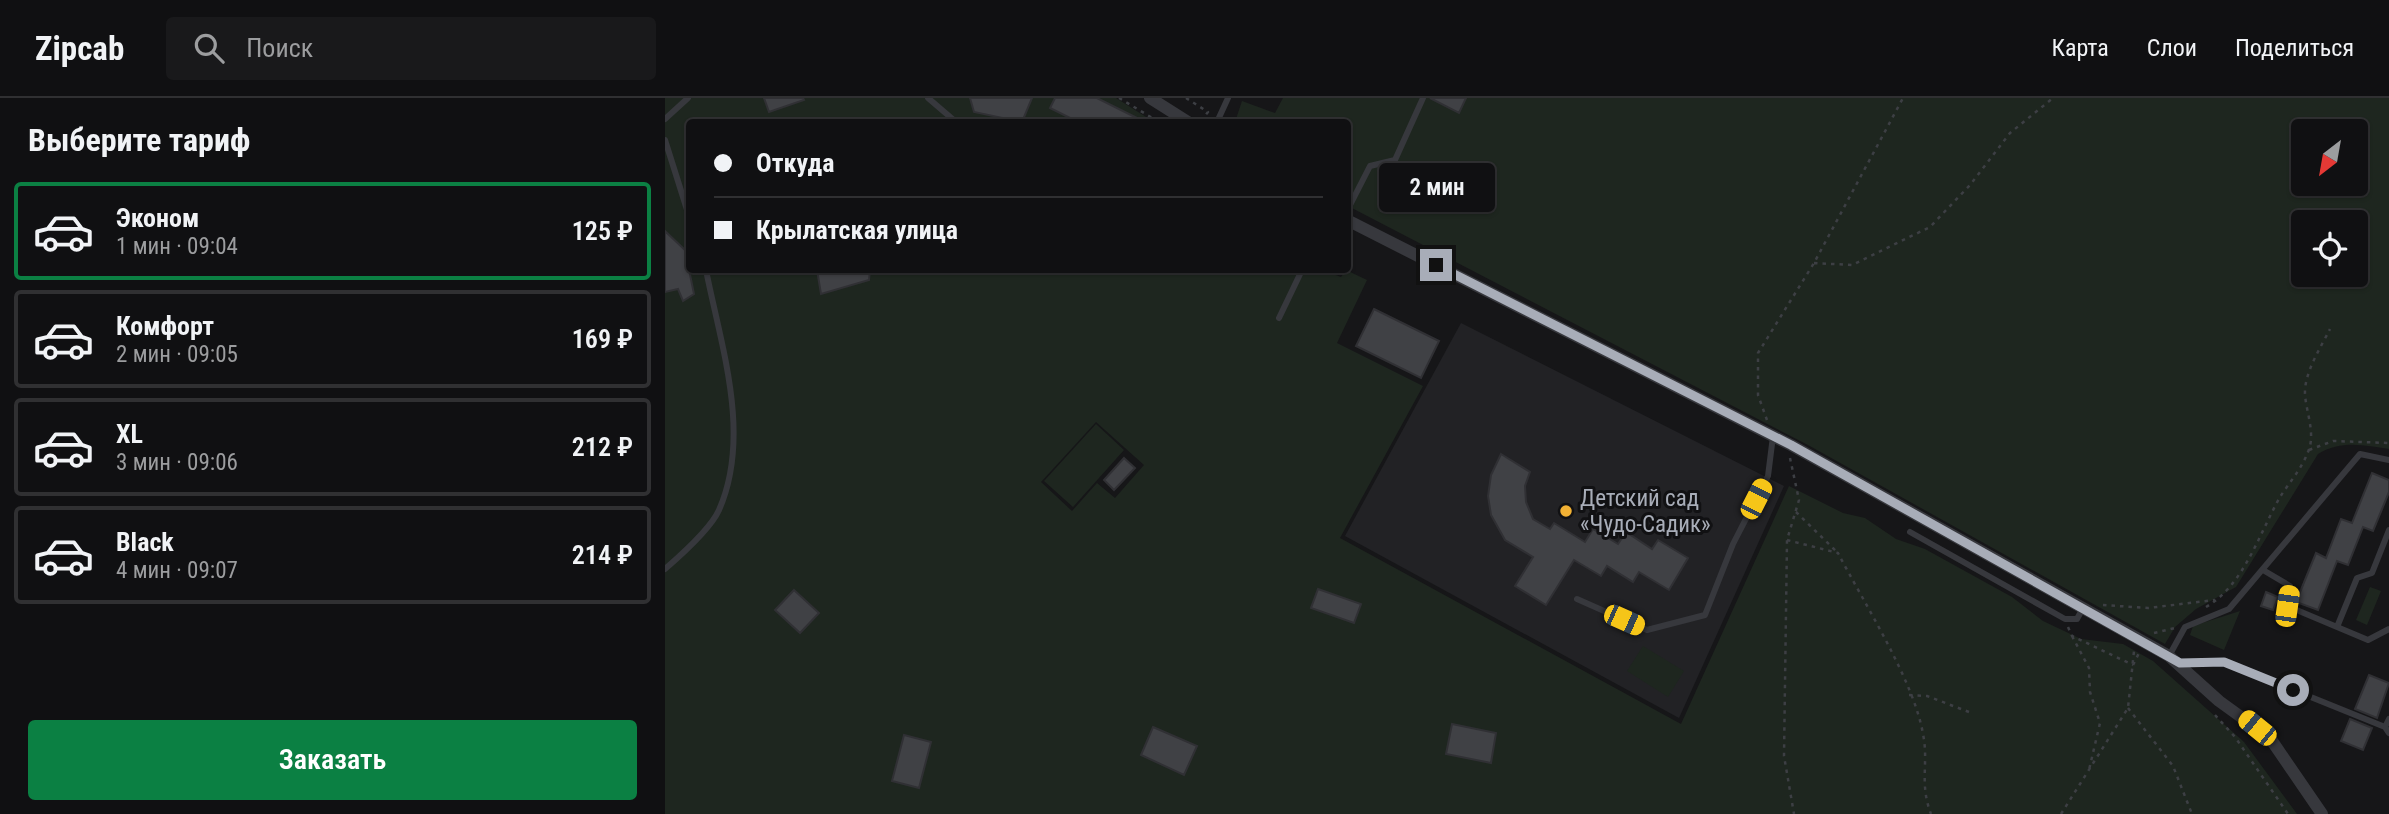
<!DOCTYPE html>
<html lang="ru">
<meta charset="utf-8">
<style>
:root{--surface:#101012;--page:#19191b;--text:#f1f3f6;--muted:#9c9d9f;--line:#303032;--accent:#0b8043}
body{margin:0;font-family:"Roboto Condensed",sans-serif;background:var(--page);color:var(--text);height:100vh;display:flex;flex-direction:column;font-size:26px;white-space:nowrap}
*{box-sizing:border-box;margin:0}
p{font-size:23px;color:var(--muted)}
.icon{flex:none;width:38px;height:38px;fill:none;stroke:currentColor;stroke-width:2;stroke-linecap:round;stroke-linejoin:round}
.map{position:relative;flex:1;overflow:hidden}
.drawer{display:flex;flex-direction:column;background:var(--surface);width:665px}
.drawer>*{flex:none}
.hud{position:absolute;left:21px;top:21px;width:665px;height:154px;border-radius:7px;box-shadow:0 2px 5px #0004,0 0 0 2px var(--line);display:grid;align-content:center;height:154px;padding:0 28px;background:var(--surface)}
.needle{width:46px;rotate:211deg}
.buttons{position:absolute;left:1626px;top:21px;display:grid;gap:14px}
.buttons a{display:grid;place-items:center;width:77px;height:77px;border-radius:7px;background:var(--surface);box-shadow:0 2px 5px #0004,0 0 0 2px var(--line);font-size:35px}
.end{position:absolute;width:32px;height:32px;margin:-16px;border:9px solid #a8adb8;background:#111;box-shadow:0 0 0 4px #111}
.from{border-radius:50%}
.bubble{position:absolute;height:49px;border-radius:7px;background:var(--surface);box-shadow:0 2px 5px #0004,0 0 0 2px var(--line);font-size:23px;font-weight:600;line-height:49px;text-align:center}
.car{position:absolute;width:21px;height:42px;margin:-21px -10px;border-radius:9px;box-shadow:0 0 5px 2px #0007;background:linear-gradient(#f5c518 24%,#345 0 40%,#f5c518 0 76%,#345 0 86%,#f5c518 0)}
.hud b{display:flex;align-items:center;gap:24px;height:66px;font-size:26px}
.hud b+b{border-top:2px solid var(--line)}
.hud i{width:18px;height:18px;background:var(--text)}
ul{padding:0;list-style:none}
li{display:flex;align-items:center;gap:21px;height:98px;margin:0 14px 10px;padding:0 14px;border:4px solid var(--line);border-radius:7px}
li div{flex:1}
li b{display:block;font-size:26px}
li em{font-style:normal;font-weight:600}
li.active{border-color:var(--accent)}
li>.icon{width:63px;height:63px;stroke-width:1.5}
h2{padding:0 28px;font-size:32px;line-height:84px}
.action{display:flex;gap:14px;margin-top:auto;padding:14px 28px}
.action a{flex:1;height:80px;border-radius:7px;background:var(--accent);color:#fff;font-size:28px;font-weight:600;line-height:80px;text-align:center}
header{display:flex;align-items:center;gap:42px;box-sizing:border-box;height:98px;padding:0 35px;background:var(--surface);border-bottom:2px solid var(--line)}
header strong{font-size:33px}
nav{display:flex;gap:38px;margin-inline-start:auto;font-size:24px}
.search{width:490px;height:63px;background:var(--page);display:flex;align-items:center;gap:18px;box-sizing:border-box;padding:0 24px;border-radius:7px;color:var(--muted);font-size:26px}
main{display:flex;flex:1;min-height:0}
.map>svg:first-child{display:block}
.built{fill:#222225}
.green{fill:#1e261f;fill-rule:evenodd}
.building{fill:#404145;stroke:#303034;stroke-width:2}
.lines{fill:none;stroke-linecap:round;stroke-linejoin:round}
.path{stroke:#3d3f44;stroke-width:2.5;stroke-dasharray:3.5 5;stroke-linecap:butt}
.lane{stroke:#37383d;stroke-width:6}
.street{stroke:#37383d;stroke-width:12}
.route{stroke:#a8adb8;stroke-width:9}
.poi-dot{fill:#f2b134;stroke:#111113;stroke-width:2.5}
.labels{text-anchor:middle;stroke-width:6;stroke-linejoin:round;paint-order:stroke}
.poi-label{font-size:23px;fill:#a8adb8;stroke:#111113;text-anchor:start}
</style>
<header>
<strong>Zipcab</strong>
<div class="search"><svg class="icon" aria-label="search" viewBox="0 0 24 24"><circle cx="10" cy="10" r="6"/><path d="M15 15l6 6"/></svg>Поиск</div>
<nav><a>Карта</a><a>Слои</a><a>Поделиться</a></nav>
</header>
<main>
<section class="drawer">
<h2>Выберите тариф</h2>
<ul>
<li class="active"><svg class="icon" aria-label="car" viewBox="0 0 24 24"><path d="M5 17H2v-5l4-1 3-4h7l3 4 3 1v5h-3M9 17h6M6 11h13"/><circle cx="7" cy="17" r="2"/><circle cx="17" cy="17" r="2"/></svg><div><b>Эконом</b><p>1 мин · 09:04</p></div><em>125 ₽</em></li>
<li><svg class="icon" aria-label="car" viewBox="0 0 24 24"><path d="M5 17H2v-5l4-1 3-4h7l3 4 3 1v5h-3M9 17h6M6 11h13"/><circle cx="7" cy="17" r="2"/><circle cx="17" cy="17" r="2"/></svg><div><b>Комфорт</b><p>2 мин · 09:05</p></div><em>169 ₽</em></li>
<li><svg class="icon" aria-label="car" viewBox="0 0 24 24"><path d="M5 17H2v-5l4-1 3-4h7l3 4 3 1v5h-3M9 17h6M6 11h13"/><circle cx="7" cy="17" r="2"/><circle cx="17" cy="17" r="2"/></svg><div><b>XL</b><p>3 мин · 09:06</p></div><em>212 ₽</em></li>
<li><svg class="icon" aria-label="car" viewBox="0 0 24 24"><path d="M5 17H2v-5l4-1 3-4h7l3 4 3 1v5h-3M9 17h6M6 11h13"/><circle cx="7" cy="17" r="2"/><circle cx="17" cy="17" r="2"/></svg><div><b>Black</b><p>4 мин · 09:07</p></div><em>214 ₽</em></li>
</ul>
<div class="action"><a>Заказать</a></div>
</section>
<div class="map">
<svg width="1724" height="716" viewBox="0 0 1724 716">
<rect width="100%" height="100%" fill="#161618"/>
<path class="built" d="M 796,225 L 1119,388 L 1014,620 L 680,438 Z"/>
<path class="green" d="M 0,0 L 451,0 L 489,24 L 24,24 L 24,172 L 657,172 L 676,179 L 681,172 L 702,182 L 672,245 L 758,288 L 675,440 L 1016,626 L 1124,388 L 1178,415 L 1200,420 L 1231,441 L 1260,451 L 1347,499 L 1378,523 L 1416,541 L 1458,546 L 1488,563 L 1579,644 L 1632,716 L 0,716 ZM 431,324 L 479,367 L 450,400 L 432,385 L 407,413 L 376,384 Z
M 618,0 L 1724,0 L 1724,351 C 1699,347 1676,342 1653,356 L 1571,489 L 1531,511 L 1510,529 L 1500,546 L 1143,347 L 683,108 L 682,24 L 570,24 L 577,3 L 610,15 ZM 1638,33 L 1690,33 L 1690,86 L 1638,86 ZM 1638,124 L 1690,124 L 1690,177 L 1638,177 Z
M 431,326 L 459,352 L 408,409 L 379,383 Z
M 1705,489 L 1716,493 L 1702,527 L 1691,522 Z
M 1575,513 L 1559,552 L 1525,537 L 1528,528 Z
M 978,548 L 1019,573 L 1003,599 L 962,573 Z"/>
<path class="building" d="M 99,0 L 138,0 L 139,2 L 104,14 Z
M 305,0 L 367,0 L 357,24 L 309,14 Z
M 390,0 L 432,0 L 480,24 L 413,24 L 385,10 Z
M 765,0 L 801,0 L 794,15 Z
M 0,133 L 20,152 L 29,196 L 18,203 L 13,191 L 0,194 Z
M 152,172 L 205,172 L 204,182 L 156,196 Z
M 709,211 L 774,243 L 756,280 L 691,248 Z
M 836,356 L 865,374 L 860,388 L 861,404 L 868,421 L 885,431 L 889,425 L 920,444 L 928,431 L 953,446 L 961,434 L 987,451 L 993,442 L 1023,460 L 1004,492 L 974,474 L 968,484 L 942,468 L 936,478 L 909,462 L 881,507 L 850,488 L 868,459 L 840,442 L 826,417 L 823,398 L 826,377 Z
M 459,360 L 470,370 L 449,392 L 439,382 Z
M 1707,375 L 1724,382 L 1724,394 L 1708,433 L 1698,429 L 1683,467 L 1672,463 L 1653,512 L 1631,504 L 1651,455 L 1661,460 L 1676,421 L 1687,425 Z
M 653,491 L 696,506 L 689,525 L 646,510 Z
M 129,492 L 154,515 L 135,535 L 110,512 Z
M 1601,494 L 1613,499 L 1608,512 L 1596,508 Z
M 1704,577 L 1724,585 L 1712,620 L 1690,611 Z
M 1685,621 L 1707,630 L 1698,652 L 1676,643 Z
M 787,626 L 831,635 L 826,665 L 781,656 Z
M 488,629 L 532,648 L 519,677 L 476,657 Z
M 239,637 L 266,644 L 254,690 L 227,683 Z"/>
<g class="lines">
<path class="path" d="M 454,0 L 494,24
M 521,0 L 543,14 L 535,24
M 1149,165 L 1187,167 L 1265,129 L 1305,87 L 1345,35 L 1388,0
M 1102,322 L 1093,297 L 1093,255 L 1149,165 L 1238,0
M 1644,352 L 1668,343 L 1724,345
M 1125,360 L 1134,402 L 1122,442 L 1119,658 L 1129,716
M 1131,414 L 1171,453
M 1122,442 L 1173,455 C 1199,505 1249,583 1258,636 C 1264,665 1254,685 1266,716
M 1438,507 L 1483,510 L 1550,502
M 1541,509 C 1579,487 1594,436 1615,399 C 1624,385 1637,370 1643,354 C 1651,336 1641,314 1640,296 C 1639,275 1656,249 1665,231
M 1403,529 L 1407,538 L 1468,567
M 1489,535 L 1510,530
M 1407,538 L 1424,570 L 1425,594 L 1435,625 L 1424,672
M 1468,567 L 1474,555
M 1244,597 L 1262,598 L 1304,614
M 1463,610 L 1508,668 L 1527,716
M 1550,617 L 1570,639 L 1623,716
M 1396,716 L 1463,610 L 1469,553"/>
<path class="lane" d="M 263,0 L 291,24
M 0,21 L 23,0
M 552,24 L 563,0
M 0,42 L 24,118
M 682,113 L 705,68 L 730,62 L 758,0
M 614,220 L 637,172
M 1245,434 L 1400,521 L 1412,521 L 1418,510
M 0,471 C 15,458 46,430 54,412 C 87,337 56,248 41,172
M 1598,472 L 1625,488 L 1622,508 L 1703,542 L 1724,531
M 912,501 L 982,532 L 1040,517 L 1068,446 L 1103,378 L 1108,338
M 1672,529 L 1692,480 L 1707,475 L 1724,432
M 1504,558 L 1520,529 L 1564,511 L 1695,356 L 1724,362
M 1515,565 L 1559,564 L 1720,629
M 1724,621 L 1720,629 L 1724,635"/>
<path class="street" d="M 485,0 L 523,24
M 682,122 L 1126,347 L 1504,558 L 1554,603 L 1605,640 L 1657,716"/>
</g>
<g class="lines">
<path class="route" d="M 771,167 L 1126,347 L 1515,565 L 1559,564 L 1628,592"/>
</g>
<circle class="poi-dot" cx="901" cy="413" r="7"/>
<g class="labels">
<g class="poi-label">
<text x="915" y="408">Детский сад<tspan x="915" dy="26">«Чудо-Садик»</tspan></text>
</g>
</g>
</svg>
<div class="buttons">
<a><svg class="needle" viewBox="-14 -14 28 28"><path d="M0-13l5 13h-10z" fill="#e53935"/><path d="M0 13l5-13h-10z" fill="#9c9d9f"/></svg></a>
<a><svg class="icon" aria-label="locate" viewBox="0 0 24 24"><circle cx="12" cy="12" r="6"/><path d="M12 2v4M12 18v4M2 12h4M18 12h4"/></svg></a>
</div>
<i class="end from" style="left:1628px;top:592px"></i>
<i class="end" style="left:771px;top:167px"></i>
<div class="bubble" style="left:714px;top:65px;width:116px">2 мин</div>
<i class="car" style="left:1091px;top:401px;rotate:27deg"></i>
<i class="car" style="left:1622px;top:508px;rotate:8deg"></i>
<i class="car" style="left:959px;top:522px;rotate:114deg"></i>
<i class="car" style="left:1592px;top:630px;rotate:309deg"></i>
<div class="hud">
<b><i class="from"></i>Откуда</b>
<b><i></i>Крылатская улица</b>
</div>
</div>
</main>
